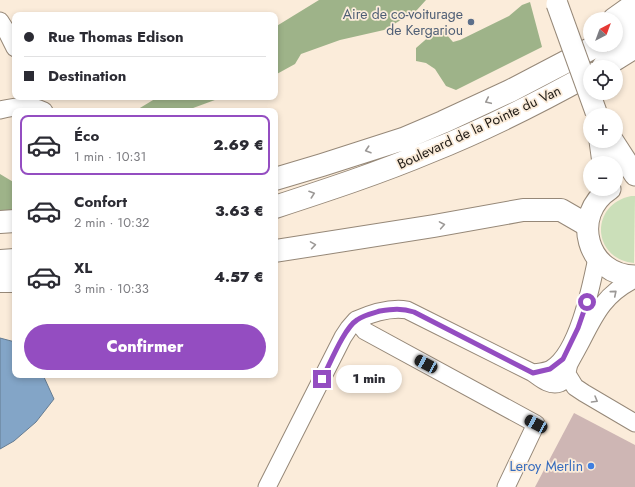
<!DOCTYPE html>
<html lang="fr">
<meta charset="utf-8">
<style>
:root{--surface:#fff;--page:#f7f7f7;--text:#2b2b33;--muted:#7c7c81;--line:#e1e1e2;--accent:#944dc1}
body{margin:0;font-family:Jost,sans-serif;background:var(--page);color:var(--text);height:100vh;display:flex;flex-direction:column;font-size:15px;white-space:nowrap}
*{box-sizing:border-box;margin:0}
p{font-size:13px;color:var(--muted)}
.icon{flex:none;width:22px;height:22px;fill:none;stroke:currentColor;stroke-width:2;stroke-linecap:round;stroke-linejoin:round}
.map{position:relative;flex:1;overflow:hidden}
.details{position:absolute;left:12px;top:108px;width:266px;height:270px;display:flex;flex-direction:column;background:var(--surface);border-radius:8px;box-shadow:0 2px 6px #0003}
.details>*{flex:none}
.hud{position:absolute;left:12px;top:12px;width:266px;height:88px;border-radius:8px;box-shadow:0 2px 6px #0003;display:grid;align-content:center;height:88px;padding:0 12px;background:var(--surface)}
.needle{width:26px;rotate:41deg}
.controls{position:absolute;left:583px;top:12px;display:grid;gap:8px}
.controls a{display:grid;place-items:center;width:40px;height:40px;border-radius:50%;background:var(--surface);box-shadow:0 2px 6px #0003;font-size:20px}
.end{position:absolute;width:18px;height:18px;margin:-9px;border:5px solid #944dc1;background:#fff;box-shadow:0 0 0 2px #fff}
.from{border-radius:50%}
.bubble{position:absolute;height:28px;border-radius:14px;background:var(--surface);box-shadow:0 2px 6px #0003;font-size:13px;font-weight:800;line-height:28px;text-align:center}
.car{position:absolute;width:12px;height:24px;margin:-12px -6px;border-radius:5px;box-shadow:0 0 3px 1px #0007;background:linear-gradient(#222 24%,#8ab4d8 0 40%,#222 0 76%,#8ab4d8 0 86%,#222 0)}
.hud b{display:flex;align-items:center;gap:14px;height:38px;font-size:15px}
.hud b+b{border-top:1px solid var(--line)}
.hud i{width:10px;height:10px;background:var(--text)}
ul{padding:7px 0 0;list-style:none}
li{display:flex;align-items:center;gap:12px;height:60px;margin:0 8px 6px;padding:0 4px;border:2px solid transparent;border-radius:8px}
li div{flex:1}
li b{display:block;font-size:15px}
li em{font-style:normal;font-weight:800}
li.active{border-color:var(--accent)}
li>.icon{width:36px;height:36px;stroke-width:1.5}
.cta{display:flex;gap:8px;margin-top:auto;padding:8px 12px}
.cta a{flex:1;height:46px;border-radius:24px;background:var(--accent);color:#fff;font-size:16px;font-weight:800;line-height:46px;text-align:center}
.map>svg:first-child{display:block}
.green{fill:#cbdfb9}
.forest{fill:#9eb389}
.water{fill:#83a5c7;stroke:#657c92}
.building{fill:#ceb6b4}
.lines{fill:none;stroke-linecap:round;stroke-linejoin:round}
.minor-casing{stroke:#968878;stroke-width:19}
.major-casing{stroke:#968878;stroke-width:23}
.highway-casing{stroke:#968878;stroke-width:24}
.minor{stroke:#fff;stroke-width:17}
.major{stroke:#fff;stroke-width:21}
.highway{stroke:#fff;stroke-width:22}
.major-bridge-casing{stroke:#968878;stroke-width:23;stroke-linecap:butt}
.major-bridge{stroke:#fff;stroke-width:21}
.oneway{stroke:#9b9896}
.route{stroke:#944dc1;stroke-width:5}
.service-dot{fill:#5c6f8a;stroke:#fbecda;stroke-width:1.5}
.shop-dot{fill:#3f7fe0;stroke:#fbecda;stroke-width:1.5}
.labels{text-anchor:middle;stroke-width:3.5;stroke-linejoin:round;paint-order:stroke}
.service-label{font-size:14px;fill:#4e5e75;stroke:#fbecda;text-anchor:end}
.street-label{font-size:14px;fill:#201b15;stroke:#fbecda}
.shop-label{font-size:14px;fill:#366cbe;stroke:#fbecda;text-anchor:end}
</style>
<div class="map">
<svg width="635" height="487" viewBox="0 0 635 487">
<rect width="100%" height="100%" fill="#fbecda"/>
<path class="green" d="M 631,196 L 635,196 L 634,263 C 592,259 589,205 631,196 Z"/>
<path class="forest" d="M 319,0 L 426,0 L 416,11 L 384,30 L 340,40 L 301,54 L 295,64 L 275,75 L 275,27 Z
M 530,2 L 542,47 L 456,90 L 446,86 L 435,69 L 426,63 L 416,61 L 416,48 L 440,27 L 453,42 L 460,40 L 509,16 L 522,5 Z
M 158,97 L 223,97 L 185,111 L 135,111 Z
M 0,174 L 15,183 L 15,211 L 0,212 Z"/>
<path class="water" d="M 0,338 L 15,342 L 15,375 L 43,375 L 54,399 L 36,422 L 14,441 L 0,449 Z"/>
<path class="building" d="M 574,413 L 635,445 L 635,487 L 535,487 Z"/>
<g class="lines">
<defs>
<path id="minor" d="M 0,21 L 7,32 L 15,48
M 0,110 C 17,106 28,104 44,111
M 356,320 C 372,313 390,307 407,310 L 533,373 C 540,378 550,387 560,383 C 567,380 567,370 569,364 C 573,356 578,348 582,340 C 596,312 606,293 635,279
M 565,366 L 567,374 L 575,387 L 584,393 L 635,423
M 533,373 C 539,372 545,372 551,369 C 578,353 591,287 597,258
M 267,487 L 343,337 L 349,328 L 356,320 L 365,331 L 536,424 L 506,487"/>
<path id="major" d="M 600,141 L 603,163
M 613,141 L 635,175
M 610,189 C 570,215 587,276 635,276"/>
<path id="highway" d="M 614,19 L 635,4
M 616,35 L 635,23
M 603,67 L 635,47
M 275,179 L 322,165 L 403,139 L 443,122 L 510,91 L 598,45
M 275,207 C 327,190 379,173 429,152 C 484,130 538,103 590,74
M 0,222 L 15,221
M 275,251 L 434,226 L 523,210 L 561,210 L 587,225
M 0,261 L 15,260
M 0,281 L 15,281"/>
</defs>
<use href="#minor" class="minor-casing"/>
<use href="#major" class="major-casing"/>
<use href="#highway" class="highway-casing"/>
<use href="#minor" class="minor"/>
<use href="#major" class="major"/>
<use href="#highway" class="highway"/>
<defs>
<path id="major-bridge" d="M 557,4 L 596,112"/>
</defs>
<use href="#major-bridge" class="major-bridge-casing"/>
<use href="#major-bridge" class="major-bridge"/>
</g>
<defs><path id="oneway-chevron" d="M-2-3.5L2.5 0L-2 3.5" fill="none" stroke-width="1.6" stroke-linecap="round" stroke-linejoin="round"/></defs>
<g class="oneway">
<use href="#oneway-chevron" transform="translate(488 101) rotate(155)"/>
<use href="#oneway-chevron" transform="translate(368 150) rotate(162)"/>
<use href="#oneway-chevron" transform="translate(312 194) rotate(-19)"/>
<use href="#oneway-chevron" transform="translate(442 225) rotate(-10)"/>
<use href="#oneway-chevron" transform="translate(313 245) rotate(-9)"/>
<use href="#oneway-chevron" transform="translate(614 293) rotate(-40)"/>
<use href="#oneway-chevron" transform="translate(595 400) rotate(30)"/>
</g>
<g class="lines">
<path class="route" d="M 322,379 C 330,364 344,328 357,320 C 364,315 373,313 380,311 C 392,309 402,308 414,312 L 533,373 L 550,369 L 563,359 L 578,328 L 587,302"/>
</g>
<circle class="service-dot" cx="471" cy="22" r="4"/>
<circle class="shop-dot" cx="591" cy="466" r="4"/>
<g class="labels">
<g class="service-label">
<text x="463" y="19">Aire de co-voiturage<tspan x="463" dy="16">de Kergariou</tspan></text>
</g>
<g class="street-label">
<text transform="translate(479 127) rotate(-25)" y="5">Boulevard de la Pointe du Van</text>
</g>
<g class="shop-label">
<text x="583" y="471">Leroy Merlin</text>
</g>
</g>
</svg>
<div class="controls">
<a><svg class="needle" viewBox="-14 -14 28 28"><path d="M0-13l5 13h-10z" fill="#e53935"/><path d="M0 13l5-13h-10z" fill="#7c7c81"/></svg></a>
<a><svg class="icon" aria-label="locate" viewBox="0 0 24 24"><circle cx="12" cy="12" r="6"/><path d="M12 2v4M12 18v4M2 12h4M18 12h4"/></svg></a>
<a>+</a>
<a>−</a>
</div>
<i class="end from" style="left:587px;top:302px"></i>
<i class="end" style="left:322px;top:379px"></i>
<div class="bubble" style="left:336px;top:365px;width:66px">1 min</div>
<i class="car" style="left:426px;top:364px;rotate:298deg"></i>
<i class="car" style="left:536px;top:424px;rotate:298deg"></i>
<div class="hud">
<b><i class="from"></i>Rue Thomas Edison</b>
<b><i></i>Destination</b>
</div>
<section class="details">
<ul>
<li class="active"><svg class="icon" aria-label="car" viewBox="0 0 24 24"><path d="M5 17H2v-5l4-1 3-4h7l3 4 3 1v5h-3M9 17h6M6 11h13"/><circle cx="7" cy="17" r="2"/><circle cx="17" cy="17" r="2"/></svg><div><b>Éco</b><p>1 min · 10:31</p></div><em>2.69 €</em></li>
<li><svg class="icon" aria-label="car" viewBox="0 0 24 24"><path d="M5 17H2v-5l4-1 3-4h7l3 4 3 1v5h-3M9 17h6M6 11h13"/><circle cx="7" cy="17" r="2"/><circle cx="17" cy="17" r="2"/></svg><div><b>Confort</b><p>2 min · 10:32</p></div><em>3.63 €</em></li>
<li><svg class="icon" aria-label="car" viewBox="0 0 24 24"><path d="M5 17H2v-5l4-1 3-4h7l3 4 3 1v5h-3M9 17h6M6 11h13"/><circle cx="7" cy="17" r="2"/><circle cx="17" cy="17" r="2"/></svg><div><b>XL</b><p>3 min · 10:33</p></div><em>4.57 €</em></li>
</ul>
<div class="cta"><a>Confirmer</a></div>
</section>
</div>
